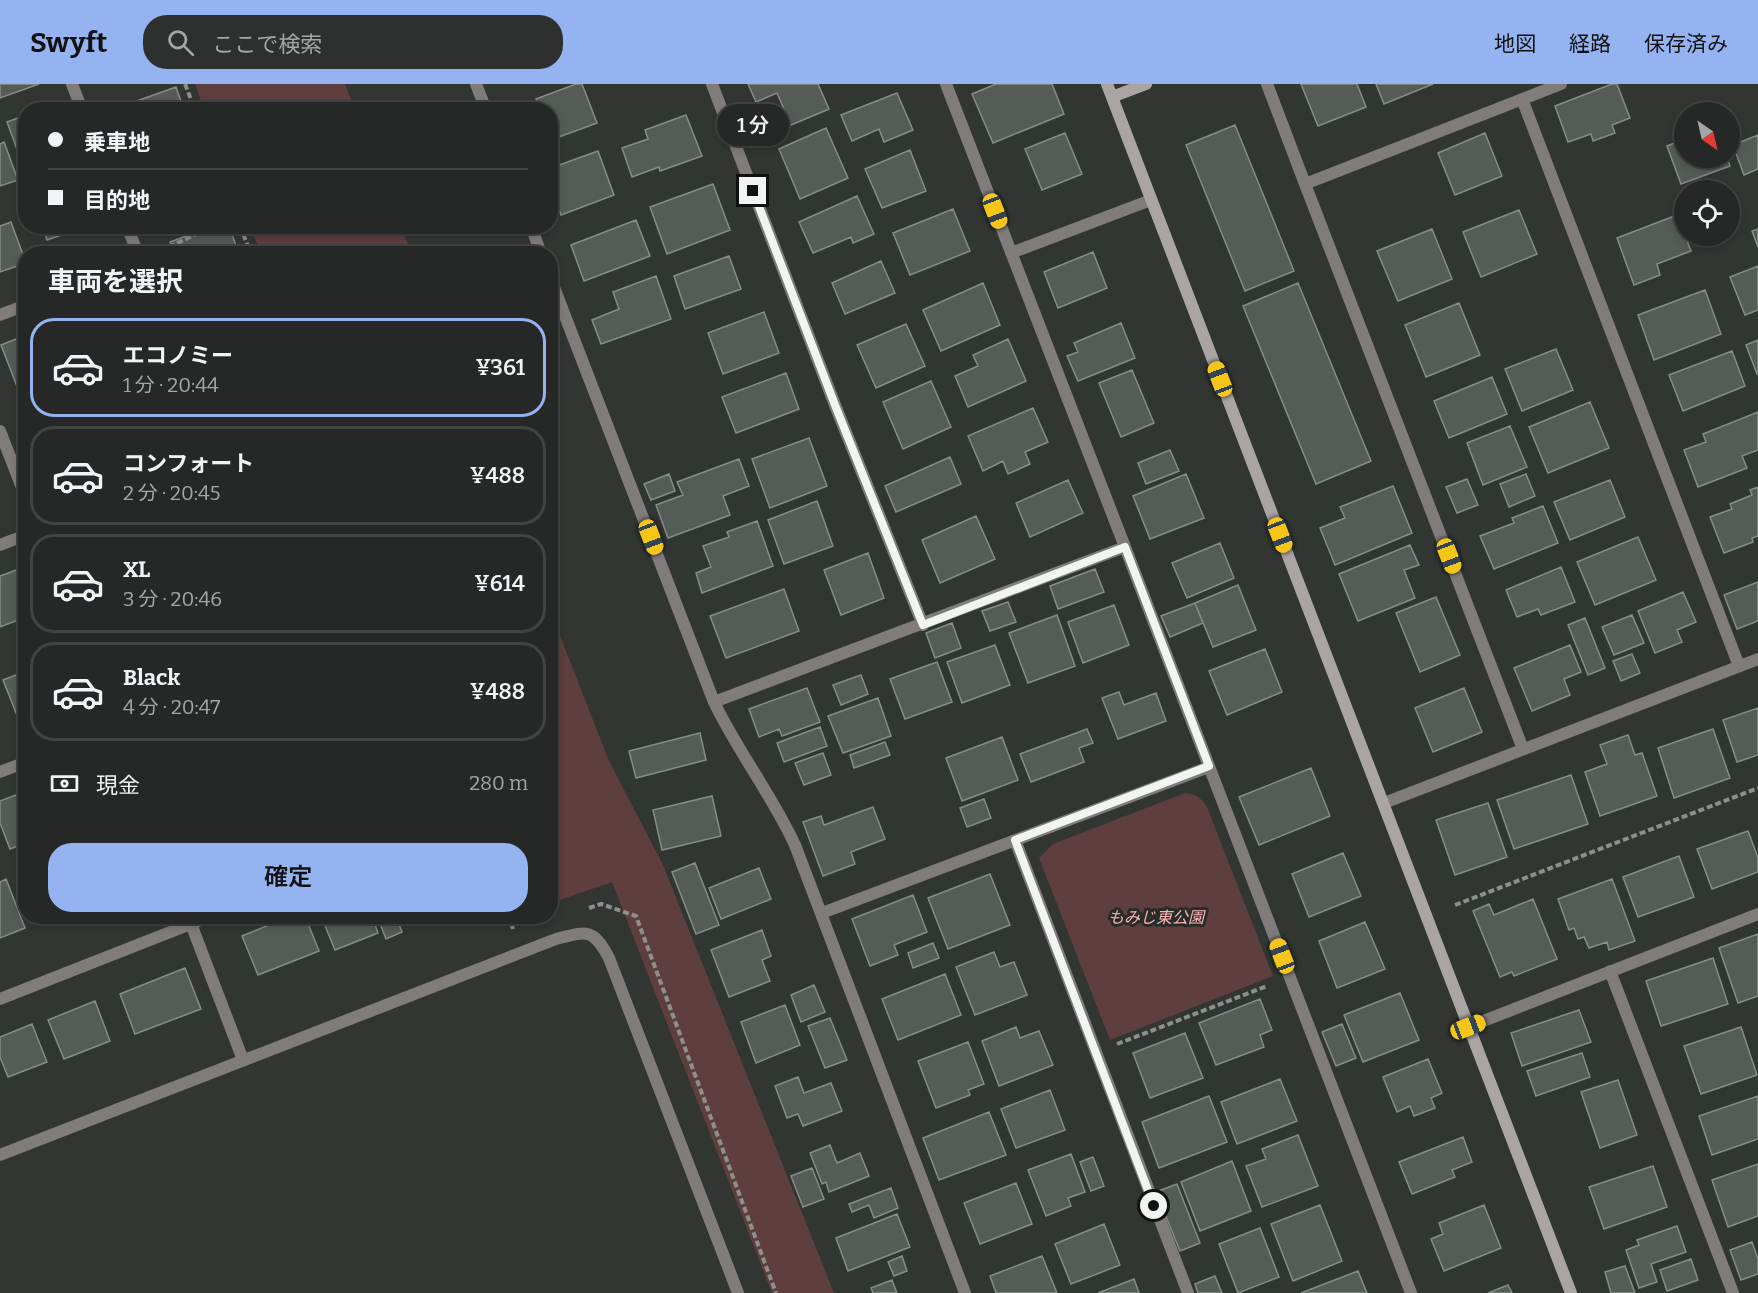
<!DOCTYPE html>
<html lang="ja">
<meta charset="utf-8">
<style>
:root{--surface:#252826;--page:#2d302e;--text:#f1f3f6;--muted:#a3a6a7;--line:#424443;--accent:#95b2f1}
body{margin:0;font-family:Bitter,"Noto Sans JP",serif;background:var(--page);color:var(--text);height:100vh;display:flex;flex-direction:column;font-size:22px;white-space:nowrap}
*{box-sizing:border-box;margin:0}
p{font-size:20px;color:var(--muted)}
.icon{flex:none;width:33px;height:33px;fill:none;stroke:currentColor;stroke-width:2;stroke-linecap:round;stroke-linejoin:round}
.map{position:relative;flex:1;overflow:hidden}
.drawer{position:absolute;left:18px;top:162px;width:540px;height:678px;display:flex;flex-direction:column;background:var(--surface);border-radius:24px;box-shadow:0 3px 9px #0003,0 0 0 2px var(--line)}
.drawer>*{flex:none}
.hud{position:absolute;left:18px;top:18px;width:540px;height:132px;border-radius:24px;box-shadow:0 3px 9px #0003,0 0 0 2px var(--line);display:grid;align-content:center;height:132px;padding:0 30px;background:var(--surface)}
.needle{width:39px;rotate:146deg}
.tools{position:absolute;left:1674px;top:18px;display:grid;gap:12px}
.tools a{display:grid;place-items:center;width:66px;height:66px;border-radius:50%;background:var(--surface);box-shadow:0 3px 9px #0003,0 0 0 2px var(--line);font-size:30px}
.end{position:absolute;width:27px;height:27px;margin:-14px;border:8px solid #f1f5f2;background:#111;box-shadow:0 0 0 3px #111}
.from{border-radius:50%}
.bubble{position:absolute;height:42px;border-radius:21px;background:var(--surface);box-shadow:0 3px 9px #0003,0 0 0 2px var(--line);font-size:20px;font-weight:600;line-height:42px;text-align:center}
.car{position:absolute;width:18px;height:36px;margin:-18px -9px;border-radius:8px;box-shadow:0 0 4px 2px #0007;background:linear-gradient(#f5c518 24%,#345 0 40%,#f5c518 0 76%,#345 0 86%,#f5c518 0)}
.hud b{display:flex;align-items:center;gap:21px;height:57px;font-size:22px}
.hud b+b{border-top:2px solid var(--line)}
.hud i{width:15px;height:15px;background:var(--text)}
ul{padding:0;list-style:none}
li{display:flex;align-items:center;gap:18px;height:99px;margin:0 12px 9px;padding:0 18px;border:3px solid var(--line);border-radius:24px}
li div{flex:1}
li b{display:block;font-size:22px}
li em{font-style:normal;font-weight:600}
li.current{border-color:var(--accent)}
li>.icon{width:54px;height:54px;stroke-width:1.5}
h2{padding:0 30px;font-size:27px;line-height:72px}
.pay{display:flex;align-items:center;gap:15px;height:66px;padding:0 30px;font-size:22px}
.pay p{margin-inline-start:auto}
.primary-button{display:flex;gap:12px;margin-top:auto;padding:12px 30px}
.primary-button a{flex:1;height:69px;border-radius:24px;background:var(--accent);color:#111;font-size:24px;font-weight:600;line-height:69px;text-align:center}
header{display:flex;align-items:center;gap:36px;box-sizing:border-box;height:84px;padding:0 30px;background:var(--accent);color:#111}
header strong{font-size:28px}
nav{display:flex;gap:33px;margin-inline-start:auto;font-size:21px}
.search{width:420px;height:54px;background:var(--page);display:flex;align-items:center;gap:15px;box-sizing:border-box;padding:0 21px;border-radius:24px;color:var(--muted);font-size:22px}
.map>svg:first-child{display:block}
.green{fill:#5f3e3f}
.building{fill:#555b56;stroke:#868c87;stroke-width:1.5}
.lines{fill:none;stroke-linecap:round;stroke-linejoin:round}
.path{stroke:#8b908c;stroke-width:4;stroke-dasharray:6 3;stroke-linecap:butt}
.street{stroke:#807c7c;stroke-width:12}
.secondary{stroke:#aaa4a4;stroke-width:12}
.route{stroke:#f1f5f2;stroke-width:8}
.labels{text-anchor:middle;stroke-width:6;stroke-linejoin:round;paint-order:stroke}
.park-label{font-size:16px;font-style:italic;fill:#fab4b6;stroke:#272c28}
</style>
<header>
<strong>Swyft</strong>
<div class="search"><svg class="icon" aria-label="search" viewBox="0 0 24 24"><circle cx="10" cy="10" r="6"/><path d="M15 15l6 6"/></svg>ここで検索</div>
<nav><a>地図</a><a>経路</a><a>保存済み</a></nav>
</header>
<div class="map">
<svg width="1758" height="1209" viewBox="0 0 1758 1209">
<rect width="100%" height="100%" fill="#313632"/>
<path class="green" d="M 195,0 L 345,0 L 355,25 L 204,25 Z
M 250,143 L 401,143 L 411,169 L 261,169 Z
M 550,526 L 609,677 L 663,781 L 834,1209 L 772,1209 L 612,798 L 551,819 Z
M 1185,709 C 1197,710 1201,714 1207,723 L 1273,892 L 1110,956 L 1039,774 L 1053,760 Z"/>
<path class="building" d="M 0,0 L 39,0 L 0,14 Z
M 576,0 L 582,0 L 597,39 L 551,56 L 550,26 L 539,26 L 536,15 Z
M 748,0 L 818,0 L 829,25 L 791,41 L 777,9 L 756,18 Z
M 996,0 L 1052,0 L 1064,30 L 993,59 L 972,10 Z
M 1301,0 L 1357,0 L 1366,23 L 1318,42 Z
M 1376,0 L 1433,0 L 1384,20 Z
M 1612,0 L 1617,0 L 1630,34 L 1612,41 L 1615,49 L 1593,57 L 1591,50 L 1568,58 L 1555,22 Z
M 176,3 L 184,26 L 121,26 L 120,23 Z
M 897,9 L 913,46 L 884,58 L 879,45 L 852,57 L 841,31 Z
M 26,31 L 26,87 L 25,87 L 7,38 Z
M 686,31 L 702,72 L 660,87 L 659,83 L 632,93 L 622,64 L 648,55 L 645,46 Z
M 1235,41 L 1294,187 L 1245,207 L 1186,61 Z
M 826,44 L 848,94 L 800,115 L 779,65 Z
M 1065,49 L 1082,90 L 1042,106 L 1025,65 Z
M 1485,49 L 1502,92 L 1455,111 L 1438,69 Z
M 1758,51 L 1758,85 L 1744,91 L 1733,61 Z
M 1684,55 L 1684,74 L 1727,74 L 1730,82 L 1681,100 L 1667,62 Z
M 4,58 L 18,96 L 0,102 L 0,60 Z
M 910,66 L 926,107 L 882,124 L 865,85 Z
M 598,67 L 614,111 L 561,131 L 550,103 L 550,97 L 555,96 L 551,84 Z
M 713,100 L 730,146 L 667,170 L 650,123 Z
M 857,112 L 874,150 L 853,159 L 851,153 L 813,169 L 799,138 Z
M 953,125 L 970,167 L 910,191 L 893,149 Z
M 1519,126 L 1537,170 L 1481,193 L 1463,148 Z
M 1677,131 L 1691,167 L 1657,180 L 1660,191 L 1634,201 L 1617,154 Z
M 636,136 L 650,172 L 584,197 L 571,161 Z
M 11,138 L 26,179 L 0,188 L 0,142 Z
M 42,142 L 78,142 L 79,145 L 47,156 Z
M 213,142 L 229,142 L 239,170 L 174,170 L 170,158 Z
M 1432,145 L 1452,195 L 1398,217 L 1377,167 Z
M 1758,145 L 1758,163 L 1752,147 Z
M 1093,168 L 1107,204 L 1058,224 L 1044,188 Z
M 729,172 L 741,205 L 685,225 L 674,192 Z
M 881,177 L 895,209 L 845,230 L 832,199 Z
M 1758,182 L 1758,226 L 1745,231 L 1730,193 Z
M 656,192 L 671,235 L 601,260 L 592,236 L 619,225 L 613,208 Z
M 983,199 L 1000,241 L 941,267 L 923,226 Z
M 1298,199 L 1371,377 L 1316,400 L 1243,222 Z
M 1705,206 L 1721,250 L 1654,276 L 1638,231 Z
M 1459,219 L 1480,271 L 1426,293 L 1405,241 Z
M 764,228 L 779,269 L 723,290 L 708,249 Z
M 1121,239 L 1135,274 L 1078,297 L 1067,272 L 1078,268 L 1074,259 Z
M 906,240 L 925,282 L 876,304 L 857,261 Z
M 26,251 L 26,302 L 18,305 L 1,261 Z
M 1008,255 L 1026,297 L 968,323 L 955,292 L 978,282 L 973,271 Z
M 1758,256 L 1758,290 L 1757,290 L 1746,261 Z
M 1556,265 L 1573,306 L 1522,327 L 1505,285 Z
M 1732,267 L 1745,302 L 1683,327 L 1669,291 Z
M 1132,286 L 1154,339 L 1121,353 L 1099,299 Z
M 786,289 L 799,325 L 736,349 L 722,313 Z
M 1492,293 L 1507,330 L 1449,354 L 1434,317 Z
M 931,297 L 951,343 L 903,365 L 883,318 Z
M 1590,318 L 1609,364 L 1548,389 L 1529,343 Z
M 1033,324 L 1048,358 L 1025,368 L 1030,380 L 1008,390 L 1003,377 L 983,387 L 968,352 Z
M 1758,328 L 1758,366 L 1742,372 L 1747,384 L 1698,403 L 1684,366 L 1706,358 L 1703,350 Z
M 1510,342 L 1527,383 L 1483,401 L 1467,359 Z
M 809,354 L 827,402 L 770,424 L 752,375 Z
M 1170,366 L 1179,387 L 1146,400 L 1138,379 Z
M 950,373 L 961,400 L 896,428 L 885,402 Z
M 739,375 L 749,402 L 723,412 L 730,431 L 668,454 L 656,421 L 683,411 L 677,398 Z
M 669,390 L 675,407 L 651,416 L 644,400 Z
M 1186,390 L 1204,434 L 1150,455 L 1133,412 Z
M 1526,390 L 1535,412 L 1509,423 L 1500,400 Z
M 1467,395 L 1478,421 L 1457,429 L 1446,403 Z
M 1068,396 L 1083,429 L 1030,453 L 1016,419 Z
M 1610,396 L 1625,433 L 1570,456 L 1554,418 Z
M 1393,402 L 1412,449 L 1335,481 L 1320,444 L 1345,434 L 1340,423 Z
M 1758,403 L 1758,452 L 1752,454 L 1753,458 L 1724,469 L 1710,433 L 1732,425 L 1730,420 L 1752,411 L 1750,406 Z
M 817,417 L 833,462 L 784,480 L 768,436 Z
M 1543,422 L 1558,459 L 1494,485 L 1480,452 L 1514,439 L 1512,434 Z
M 976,432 L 995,475 L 940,499 L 922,456 Z
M 757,437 L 773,482 L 702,509 L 696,489 L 711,483 L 703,462 L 729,453 L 727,448 Z
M 1638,453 L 1656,496 L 1595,521 L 1577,478 Z
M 1220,459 L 1234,494 L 1187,514 L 1172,479 Z
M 1410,461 L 1419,481 L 1404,486 L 1415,514 L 1358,537 L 1339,490 Z
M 868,469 L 884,514 L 841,531 L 824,486 Z
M 1561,483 L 1575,518 L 1541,531 L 1538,525 L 1517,533 L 1506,506 Z
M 19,485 L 26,501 L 26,533 L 0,543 L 0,492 Z
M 1095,485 L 1104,508 L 1058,525 L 1050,502 Z
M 1758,498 L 1758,537 L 1737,545 L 1724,511 Z
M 1238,501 L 1256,546 L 1213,563 L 1195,519 Z
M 784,505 L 799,547 L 726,574 L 710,532 Z
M 1683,508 L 1696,538 L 1677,546 L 1682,558 L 1655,569 L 1638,527 Z
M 1436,513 L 1460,571 L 1420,588 L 1396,529 Z
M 1008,518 L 1016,538 L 990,547 L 982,527 Z
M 1195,519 L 1203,539 L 1170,553 L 1161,532 Z
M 1114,521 L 1129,561 L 1083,579 L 1068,538 Z
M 1057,531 L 1075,582 L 1028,599 L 1009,549 Z
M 1632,531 L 1644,559 L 1614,571 L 1602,543 Z
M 1585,534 L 1605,584 L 1588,591 L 1568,541 Z
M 952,539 L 961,564 L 935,574 L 926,549 Z
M 995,561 L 1010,601 L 962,619 L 947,578 Z
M 1570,561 L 1581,588 L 1564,595 L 1570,611 L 1532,627 L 1514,584 Z
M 1265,565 L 1282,608 L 1227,631 L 1209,587 Z
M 1632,570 L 1640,589 L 1621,597 L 1613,577 Z
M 937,578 L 952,618 L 905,635 L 890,595 Z
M 26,587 L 26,636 L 20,639 L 3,596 Z
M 861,591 L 868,610 L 841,621 L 833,601 Z
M 807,604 L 820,638 L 782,652 L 779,645 L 759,653 L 749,625 Z
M 1464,604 L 1482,648 L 1433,668 L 1415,624 Z
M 1119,608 L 1124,621 L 1156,609 L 1166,637 L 1118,655 L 1102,614 Z
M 878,614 L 891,652 L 843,669 L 828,632 Z
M 1758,624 L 1758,671 L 1737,678 L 1723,636 Z
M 820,643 L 827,662 L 784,678 L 777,659 Z
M 1087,645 L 1093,659 L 1079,664 L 1084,678 L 1031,698 L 1020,670 Z
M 1713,645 L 1730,694 L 1674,714 L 1658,664 Z
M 700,649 L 706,676 L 636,694 L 629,667 Z
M 1628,651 L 1635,671 L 1642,669 L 1657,712 L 1600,732 L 1585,688 L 1607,680 L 1600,661 Z
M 1002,653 L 1018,696 L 962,717 L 946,674 Z
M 885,658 L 890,671 L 854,684 L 850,671 Z
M 823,669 L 831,691 L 804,701 L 795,679 Z
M 1311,684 L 1330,732 L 1259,761 L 1239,713 Z
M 1571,691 L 1588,740 L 1514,765 L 1497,716 Z
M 26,707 L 26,759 L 10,765 L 0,739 L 0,717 Z
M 712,712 L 721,752 L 662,766 L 653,726 Z
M 984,715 L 991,734 L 967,743 L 960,724 Z
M 1488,719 L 1507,773 L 1455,791 L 1436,736 Z
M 873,723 L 885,755 L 851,768 L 855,780 L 823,792 L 803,738 L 821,732 L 824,741 Z
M 1748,747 L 1758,774 L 1758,788 L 1712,805 L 1697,765 Z
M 1343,769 L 1361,812 L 1309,833 L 1292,790 Z
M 1679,772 L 1694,813 L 1638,833 L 1623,793 Z
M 695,779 L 719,841 L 696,850 L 672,788 Z
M 759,784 L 771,815 L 721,835 L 709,804 Z
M 990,790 L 1010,841 L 948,865 L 928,814 Z
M 6,795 L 25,844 L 0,854 L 0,798 Z
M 1612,795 L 1635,857 L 1609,866 L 1607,858 L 1589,864 L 1584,853 L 1578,855 L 1574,844 L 1569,846 L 1558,815 Z
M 913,811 L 927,848 L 894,861 L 898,871 L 870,882 L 852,835 Z
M 1533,815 L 1557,875 L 1514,892 L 1512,888 L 1500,893 L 1473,827 L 1489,820 L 1494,831 Z
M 291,832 L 305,832 L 319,867 L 258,891 L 242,852 Z
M 321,832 L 372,832 L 378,849 L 335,866 Z
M 377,832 L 396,832 L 402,848 L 386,855 Z
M 1365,838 L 1385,885 L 1337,904 L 1319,857 Z
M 762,846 L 771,872 L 762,876 L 770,897 L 729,913 L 711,866 Z
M 1758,850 L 1758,912 L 1738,919 L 1719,864 Z
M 933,859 L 939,874 L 913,884 L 908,869 Z
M 994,868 L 1000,883 L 1014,878 L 1027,911 L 975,931 L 956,883 Z
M 1713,874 L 1728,920 L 1661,942 L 1646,897 Z
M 185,884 L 201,925 L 135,950 L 120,910 Z
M 945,890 L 961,931 L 898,956 L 882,915 Z
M 814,901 L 825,928 L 801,938 L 791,911 Z
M 1400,909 L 1419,956 L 1363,978 L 1344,931 Z
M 1260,915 L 1272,946 L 1260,951 L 1264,963 L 1216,981 L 1199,939 Z
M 95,917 L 110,957 L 64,975 L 48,936 Z
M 785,921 L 800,961 L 756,979 L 741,938 Z
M 1579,926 L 1591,958 L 1522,982 L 1511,949 Z
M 830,934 L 847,976 L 825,984 L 808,942 Z
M 32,940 L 47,978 L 8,993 L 0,973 L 0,953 Z
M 1342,940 L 1356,974 L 1336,982 L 1322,948 Z
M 1016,943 L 1020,954 L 1039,947 L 1053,981 L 999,1002 L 982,957 Z
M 1741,943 L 1757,991 L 1701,1010 L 1684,962 Z
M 1185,949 L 1203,994 L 1150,1014 L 1133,969 Z
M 968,958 L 984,1000 L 968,1006 L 970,1011 L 936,1024 L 918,977 Z
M 1582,969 L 1590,993 L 1536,1012 L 1527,987 Z
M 1428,975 L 1442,1009 L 1431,1014 L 1435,1024 L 1414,1032 L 1410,1022 L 1397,1028 L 1383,993 Z
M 798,993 L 804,1009 L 831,999 L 842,1027 L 803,1042 L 798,1030 L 787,1034 L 775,1002 Z
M 1280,995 L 1297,1037 L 1237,1060 L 1221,1018 Z
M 1618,996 L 1637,1051 L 1600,1064 L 1581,1008 Z
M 1050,1006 L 1065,1046 L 1016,1064 L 1001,1025 Z
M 1209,1012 L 1227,1058 L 1159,1084 L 1142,1038 Z
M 1758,1012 L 1758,1055 L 1712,1071 L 1699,1032 Z
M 989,1028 L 1006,1071 L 939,1096 L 923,1054 Z
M 1298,1051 L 1318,1102 L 1262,1123 L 1246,1082 L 1266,1075 L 1262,1065 Z
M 1463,1053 L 1472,1078 L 1452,1086 L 1455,1093 L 1412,1110 L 1399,1078 Z
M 830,1061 L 837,1079 L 860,1069 L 869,1092 L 829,1108 L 826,1098 L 822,1100 L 810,1069 Z
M 1071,1070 L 1085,1108 L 1068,1114 L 1071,1122 L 1046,1132 L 1028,1086 Z
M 1093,1073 L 1104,1102 L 1091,1107 L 1080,1078 Z
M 1232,1077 L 1251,1127 L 1200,1147 L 1181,1098 Z
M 1758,1080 L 1758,1132 L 1728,1143 L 1712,1096 Z
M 1653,1082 L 1667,1123 L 1604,1145 L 1589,1103 Z
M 812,1084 L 824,1115 L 803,1123 L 791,1092 Z
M 1016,1099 L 1032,1140 L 980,1160 L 964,1119 Z
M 1177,1100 L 1200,1159 L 1180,1167 L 1156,1108 Z
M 891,1104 L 898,1124 L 874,1134 L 869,1121 L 852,1128 L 849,1120 Z
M 1320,1121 L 1342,1177 L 1293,1197 L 1271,1140 Z
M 1484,1121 L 1501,1164 L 1444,1187 L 1431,1155 L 1443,1150 L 1439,1139 Z
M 897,1130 L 910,1163 L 848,1187 L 836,1154 Z
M 1104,1140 L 1120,1181 L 1071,1200 L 1055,1160 Z
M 1677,1142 L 1686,1168 L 1651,1180 L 1657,1198 L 1639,1204 L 1626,1166 L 1639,1161 L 1637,1156 Z
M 1260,1144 L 1279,1193 L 1238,1209 L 1219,1160 Z
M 1752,1158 L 1758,1175 L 1758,1190 L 1741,1196 L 1730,1166 Z
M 902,1172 L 907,1187 L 894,1192 L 888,1178 Z
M 1042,1172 L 1057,1209 L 996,1209 L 990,1192 Z
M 1691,1175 L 1698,1196 L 1667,1207 L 1660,1186 Z
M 1625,1182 L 1635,1209 L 1611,1209 L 1605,1188 Z
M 1358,1187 L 1367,1209 L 1301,1209 Z
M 1215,1192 L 1222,1209 L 1198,1209 L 1195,1200 Z
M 1134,1195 L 1139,1209 L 1098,1209 Z
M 892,1196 L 897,1209 L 873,1209 L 871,1204 Z
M 1508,1201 L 1512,1209 L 1488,1209 Z"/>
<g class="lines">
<path class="path" d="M 185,0 L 195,26
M 240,142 L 251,170
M 161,167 L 212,142
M 1455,821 L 1758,704
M 589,824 L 601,820 L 636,832 L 776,1209
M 509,832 L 513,845
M 1117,960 L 1267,902"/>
<path class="street" d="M 72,0 L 82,26
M 476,0 L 486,26
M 712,0 L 835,321 L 923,541
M 946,0 L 1125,463 L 1411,1209
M 1267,0 L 1305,100 L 1561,0
M 1522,15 L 1739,582
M 1305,100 L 1523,665
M 127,142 L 138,170
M 531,142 L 541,170
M 1011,169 L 1151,116
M 550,193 L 714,618 C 738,668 772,711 795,761 L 965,1209
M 0,231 L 26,221
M 0,347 L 26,414
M 0,461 L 26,451
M 714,618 L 1125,463
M 0,688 L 26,678
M 1384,719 L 1758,575
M 1015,756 L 1188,1209
M 822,829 L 1209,683
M 188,832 L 243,976
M 1610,887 L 1733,1209
M 0,915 L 211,832
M 1468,943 L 1758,830
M 0,1071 L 556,855 C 587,847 593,844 609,874 L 738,1209"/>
<path class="secondary" d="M 1107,0 L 1571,1209
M 1112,13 L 1146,0"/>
</g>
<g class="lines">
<path class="route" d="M 753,107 L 835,321 L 923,541 L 1125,463 L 1209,682 L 1015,756 L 1154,1122"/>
</g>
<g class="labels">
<g class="park-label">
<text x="1156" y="839">もみじ東公園</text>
</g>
</g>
</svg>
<div class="tools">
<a><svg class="needle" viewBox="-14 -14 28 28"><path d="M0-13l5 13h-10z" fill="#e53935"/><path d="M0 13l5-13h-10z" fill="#a3a6a7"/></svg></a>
<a><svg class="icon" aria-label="locate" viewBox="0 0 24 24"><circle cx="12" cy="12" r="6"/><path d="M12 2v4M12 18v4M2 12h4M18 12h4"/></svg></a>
</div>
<i class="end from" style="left:1154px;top:1122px"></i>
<i class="end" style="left:753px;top:107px"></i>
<div class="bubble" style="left:717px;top:20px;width:72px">1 分</div>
<i class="car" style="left:995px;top:127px;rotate:159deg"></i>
<i class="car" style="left:1220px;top:295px;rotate:339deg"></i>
<i class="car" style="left:1280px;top:451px;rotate:159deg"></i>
<i class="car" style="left:651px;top:453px;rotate:159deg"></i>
<i class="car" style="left:1449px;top:472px;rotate:159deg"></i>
<i class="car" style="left:1282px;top:872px;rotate:339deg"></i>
<i class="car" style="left:1468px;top:943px;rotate:69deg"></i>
<div class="hud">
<b><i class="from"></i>乗車地</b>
<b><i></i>目的地</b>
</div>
<section class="drawer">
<h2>車両を選択</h2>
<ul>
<li class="current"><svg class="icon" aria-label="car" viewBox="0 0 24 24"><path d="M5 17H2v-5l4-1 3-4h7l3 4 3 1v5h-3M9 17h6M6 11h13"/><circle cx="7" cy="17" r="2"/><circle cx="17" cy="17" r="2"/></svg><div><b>エコノミー</b><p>1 分 · 20:44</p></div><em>¥361</em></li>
<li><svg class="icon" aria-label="car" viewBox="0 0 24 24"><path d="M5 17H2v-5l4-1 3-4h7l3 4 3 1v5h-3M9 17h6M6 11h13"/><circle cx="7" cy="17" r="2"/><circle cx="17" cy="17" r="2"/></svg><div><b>コンフォート</b><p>2 分 · 20:45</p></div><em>¥488</em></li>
<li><svg class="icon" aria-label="car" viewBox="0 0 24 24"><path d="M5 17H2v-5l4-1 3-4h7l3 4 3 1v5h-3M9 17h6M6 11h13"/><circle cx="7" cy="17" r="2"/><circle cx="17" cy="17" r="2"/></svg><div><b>XL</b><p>3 分 · 20:46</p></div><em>¥614</em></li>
<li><svg class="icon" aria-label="car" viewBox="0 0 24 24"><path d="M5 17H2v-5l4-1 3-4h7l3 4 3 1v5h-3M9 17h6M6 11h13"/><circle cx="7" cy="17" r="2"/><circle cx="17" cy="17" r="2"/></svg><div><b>Black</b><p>4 分 · 20:47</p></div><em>¥488</em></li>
</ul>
<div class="pay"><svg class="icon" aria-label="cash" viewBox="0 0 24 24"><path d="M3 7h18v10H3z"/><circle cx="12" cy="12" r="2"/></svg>現金<p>280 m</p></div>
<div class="primary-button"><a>確定</a></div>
</section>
</div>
